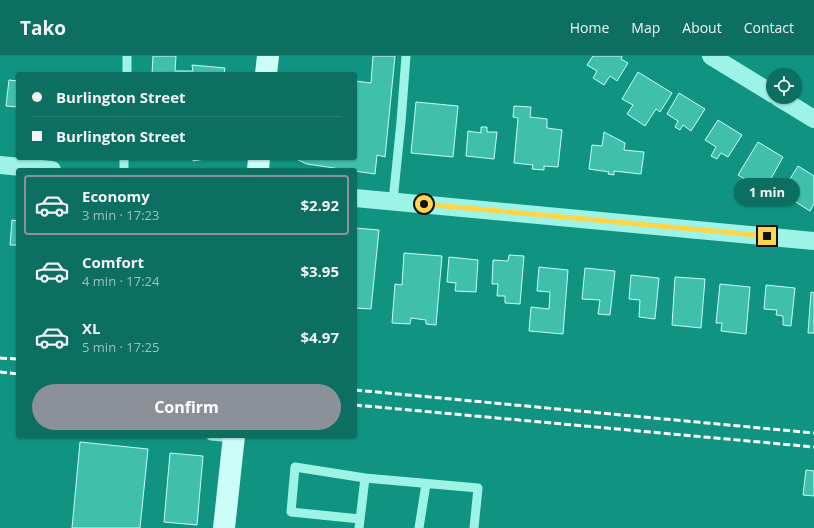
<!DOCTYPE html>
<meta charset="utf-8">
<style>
:root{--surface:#0c6f61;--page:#1a776a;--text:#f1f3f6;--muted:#9ac1bd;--line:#2c8176;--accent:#8c9099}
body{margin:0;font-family:"Open Sans",sans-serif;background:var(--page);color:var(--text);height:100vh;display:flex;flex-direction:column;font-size:15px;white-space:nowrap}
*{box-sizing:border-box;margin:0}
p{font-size:13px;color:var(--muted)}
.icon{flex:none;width:22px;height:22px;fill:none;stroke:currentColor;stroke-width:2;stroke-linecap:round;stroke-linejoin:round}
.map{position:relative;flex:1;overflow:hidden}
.drawer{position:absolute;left:16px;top:112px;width:341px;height:270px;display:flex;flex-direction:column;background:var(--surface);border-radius:4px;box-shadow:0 1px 3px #0004}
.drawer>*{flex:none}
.hud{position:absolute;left:16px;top:16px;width:341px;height:88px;border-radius:4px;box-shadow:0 1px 3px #0004;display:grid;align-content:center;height:88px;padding:0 16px;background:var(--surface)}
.fabs{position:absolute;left:766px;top:12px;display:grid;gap:8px}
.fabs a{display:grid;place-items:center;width:36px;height:36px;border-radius:50%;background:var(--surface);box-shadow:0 1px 3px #0004;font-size:20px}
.end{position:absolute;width:18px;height:18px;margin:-9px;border:5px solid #ffd54a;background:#111;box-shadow:0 0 0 2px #111}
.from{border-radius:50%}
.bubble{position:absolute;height:28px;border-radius:14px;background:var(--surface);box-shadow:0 1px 3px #0004;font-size:13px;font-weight:700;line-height:28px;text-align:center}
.hud b{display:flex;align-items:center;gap:14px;height:38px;font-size:15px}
.hud b+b{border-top:1px solid var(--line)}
.hud i{width:10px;height:10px;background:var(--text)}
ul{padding:7px 0 0;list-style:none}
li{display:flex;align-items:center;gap:12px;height:60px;margin:0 8px 6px;padding:0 8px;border:2px solid transparent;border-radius:4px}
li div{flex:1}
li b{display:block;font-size:15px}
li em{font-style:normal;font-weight:700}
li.on{border-color:var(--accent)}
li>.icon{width:36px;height:36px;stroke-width:1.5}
.action{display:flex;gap:8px;margin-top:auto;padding:8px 16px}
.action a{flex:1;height:46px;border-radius:24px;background:var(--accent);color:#fff;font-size:16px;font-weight:700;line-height:46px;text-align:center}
header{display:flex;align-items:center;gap:24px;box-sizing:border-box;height:56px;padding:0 20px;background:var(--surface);border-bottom:1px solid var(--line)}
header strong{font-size:19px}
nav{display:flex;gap:22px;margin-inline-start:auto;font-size:14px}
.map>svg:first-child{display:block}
.building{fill:#41bfad;stroke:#c5fef5}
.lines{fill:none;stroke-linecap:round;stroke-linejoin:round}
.lane{stroke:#9df4e6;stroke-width:9}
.street{stroke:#9df4e6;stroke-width:18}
.secondary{stroke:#ccfdf6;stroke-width:22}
.rail{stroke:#fff;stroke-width:3;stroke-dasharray:7 3;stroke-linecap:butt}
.route{stroke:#ffd54a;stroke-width:5}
</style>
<header>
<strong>Tako</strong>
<nav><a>Home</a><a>Map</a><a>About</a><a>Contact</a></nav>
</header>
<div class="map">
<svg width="814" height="472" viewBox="0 0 814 472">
<rect width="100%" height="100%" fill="#109481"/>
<path class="building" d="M 153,0 L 176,0 L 175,15 L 193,15 L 192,9 L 225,12 L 224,18 L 152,18 Z
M 373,0 L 395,0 L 385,101 L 377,99 L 375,118 L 307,108 L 298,104 L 298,102 L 355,102 L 355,25 L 371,27 Z
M 593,0 L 622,0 L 621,3 L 628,7 L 617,25 L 610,20 L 604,29 L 593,22 L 597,15 L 587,9 Z
M 638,16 L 672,37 L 660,56 L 656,53 L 645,70 L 627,58 L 633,49 L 622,43 Z
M 9,24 L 18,25 L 18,51 L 6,50 Z
M 679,37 L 705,53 L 691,75 L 683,69 L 680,74 L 675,71 L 678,65 L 667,58 Z
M 416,46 L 458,50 L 453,101 L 411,97 Z
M 514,50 L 531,51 L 530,61 L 547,63 L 547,72 L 562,74 L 558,111 L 544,110 L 544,114 L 532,113 L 533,109 L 514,107 L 518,62 L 513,61 Z
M 718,64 L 742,79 L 728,101 L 721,97 L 717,103 L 711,100 L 716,91 L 705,84 Z
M 481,71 L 487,71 L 487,76 L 497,76 L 494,103 L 466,100 L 468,75 L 481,77 Z
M 604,76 L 625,87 L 624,94 L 644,96 L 641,118 L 614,115 L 614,119 L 608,118 L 609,116 L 589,113 L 592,89 L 602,90 Z
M 758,86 L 783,101 L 764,135 L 738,119 Z
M 193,102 L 211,102 L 193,105 Z
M 798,110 L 814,120 L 814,148 L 810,155 L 791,143 L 794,137 L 785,131 Z
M 12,164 L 18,165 L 18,189 L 10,189 Z
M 355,172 L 379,174 L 371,253 L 355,252 Z
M 404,197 L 442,200 L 436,269 L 426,268 L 426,264 L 411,262 L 410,268 L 392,267 L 395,228 L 402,229 Z
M 509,199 L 524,200 L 520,248 L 505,247 L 505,240 L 497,240 L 498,228 L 492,228 L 493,204 L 508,205 Z
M 449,201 L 478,204 L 476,236 L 455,235 L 456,227 L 447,226 Z
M 539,211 L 568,214 L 563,278 L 529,275 L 531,251 L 549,253 L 550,236 L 537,235 Z
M 585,212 L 615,215 L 610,259 L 598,258 L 600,244 L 582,243 Z
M 631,219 L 659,222 L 655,263 L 639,261 L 640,244 L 629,243 Z
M 675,221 L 705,223 L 701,272 L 672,269 Z
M 720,228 L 750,231 L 746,278 L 721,275 L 722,267 L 716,267 Z
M 766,229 L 795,232 L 791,270 L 783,269 L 783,260 L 776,259 L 777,254 L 764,253 Z
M 811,236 L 814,237 L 814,277 L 808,277 Z
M 80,386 L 148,393 L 140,472 L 72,472 Z
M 170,397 L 203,400 L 197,469 L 164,466 Z
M 806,414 L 814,415 L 814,440 L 803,439 Z"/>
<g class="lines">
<path class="lane" d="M 127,18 L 127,0
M 124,114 L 124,102
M 393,145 L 401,66 L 406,0
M 211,380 L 234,382
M 360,463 L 291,456 L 295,411 L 365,422 L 478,432 L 474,472
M 359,472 L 365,422
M 419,472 L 426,428"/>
<path class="street" d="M 711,0 L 773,38
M 778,41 L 814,63
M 0,109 L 52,114
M 355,142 L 814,185"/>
<path class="secondary" d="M 266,18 L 268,0
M 258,114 L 259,102
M 224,472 L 234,380"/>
<path class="rail" d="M 0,302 L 18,303
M 0,316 L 18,318
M 355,334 L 814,377
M 355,349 L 814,391"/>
</g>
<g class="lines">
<path class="route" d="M 424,148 L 767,180"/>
</g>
</svg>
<div class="fabs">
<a><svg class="icon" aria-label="locate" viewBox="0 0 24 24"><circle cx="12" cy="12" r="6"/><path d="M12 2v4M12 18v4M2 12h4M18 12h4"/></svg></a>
</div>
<i class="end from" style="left:424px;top:148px"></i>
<i class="end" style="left:767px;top:180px"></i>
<div class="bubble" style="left:734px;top:122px;width:66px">1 min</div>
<div class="hud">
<b><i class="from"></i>Burlington Street</b>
<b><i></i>Burlington Street</b>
</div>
<section class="drawer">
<ul>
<li class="on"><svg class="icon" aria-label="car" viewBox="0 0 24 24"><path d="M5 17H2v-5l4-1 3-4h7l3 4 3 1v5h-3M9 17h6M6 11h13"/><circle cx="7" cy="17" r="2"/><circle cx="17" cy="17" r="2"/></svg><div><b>Economy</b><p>3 min · 17:23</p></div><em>$2.92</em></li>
<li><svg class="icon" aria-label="car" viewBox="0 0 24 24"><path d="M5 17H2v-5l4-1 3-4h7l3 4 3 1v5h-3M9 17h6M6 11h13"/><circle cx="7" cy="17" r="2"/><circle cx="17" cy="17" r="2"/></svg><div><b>Comfort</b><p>4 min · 17:24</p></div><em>$3.95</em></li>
<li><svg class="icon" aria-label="car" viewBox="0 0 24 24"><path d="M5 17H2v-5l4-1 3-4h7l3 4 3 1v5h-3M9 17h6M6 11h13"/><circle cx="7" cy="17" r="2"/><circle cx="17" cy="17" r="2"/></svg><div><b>XL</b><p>5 min · 17:25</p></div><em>$4.97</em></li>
</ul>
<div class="action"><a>Confirm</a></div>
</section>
</div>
